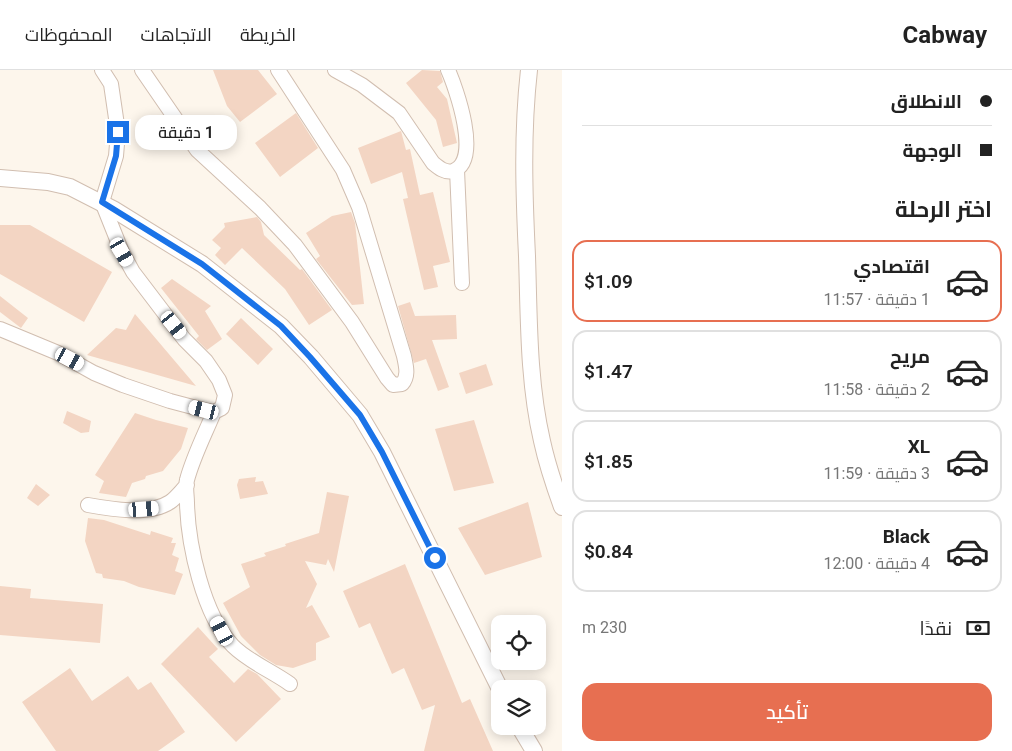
<!DOCTYPE html>
<html lang="ar">
<meta charset="utf-8">
<style>
:root{--surface:#fff;--page:#f6f6f6;--text:#222;--muted:#767676;--line:#e0e0e0;--accent:#e76f51}
body{margin:0;font-family:Roboto,Cairo,sans-serif;background:var(--page);color:var(--text);direction:rtl;height:100vh;display:flex;flex-direction:column;font-size:19px;white-space:nowrap}
*{box-sizing:border-box;margin:0}
p{font-size:16px;color:var(--muted)}
.icon{flex:none;width:28px;height:28px;fill:none;stroke:currentColor;stroke-width:2;stroke-linecap:round;stroke-linejoin:round}
.map{position:relative;flex:1;overflow:hidden;direction:ltr}
.side{display:flex;flex-direction:column;background:var(--surface);width:450px}
.side>*{flex:none}
.hud{display:grid;align-content:center;height:110px;padding:0 20px;background:var(--surface)}
.buttons{position:absolute;left:491px;top:545px;display:grid;gap:10px}
.buttons a{display:grid;place-items:center;width:55px;height:55px;border-radius:10px;background:var(--surface);box-shadow:0 2px 12px #0003;font-size:25px}
.end{position:absolute;width:22px;height:22px;margin:-11px;border:6px solid #1a73e8;background:#fff;box-shadow:0 0 0 2px #fff}
.from{border-radius:50%}
.bubble{position:absolute;height:35px;border-radius:15px;background:var(--surface);box-shadow:0 2px 12px #0003;font-size:16px;font-weight:600;line-height:35px;text-align:center;direction:rtl}
.car{position:absolute;width:15px;height:30px;margin:-15px -8px;border-radius:6px;box-shadow:0 0 4px 1px #0007;background:linear-gradient(#fff 24%,#345 0 40%,#fff 0 76%,#345 0 86%,#fff 0)}
.hud b{display:flex;align-items:center;gap:18px;height:48px;font-size:19px}
.hud b+b{border-top:1px solid var(--line)}
.hud i{width:12px;height:12px;background:var(--text)}
ul{padding:0;list-style:none}
li{display:flex;align-items:center;gap:15px;height:82px;margin:0 10px 8px;padding:0 10px;border:2px solid var(--line);border-radius:15px}
li div{flex:1}
li b{display:block;font-size:19px}
li em{font-style:normal;font-weight:600}
li.selected{border-color:var(--accent)}
li>.icon{width:45px;height:45px;stroke-width:1.5}
h2{padding:0 20px;font-size:22px;line-height:60px}
.pay{display:flex;align-items:center;gap:12px;height:55px;padding:0 20px;font-size:19px}
.pay p{margin-inline-start:auto}
.primary-button{display:flex;gap:10px;margin-top:auto;padding:10px 20px}
.primary-button a{flex:1;height:58px;border-radius:15px;background:var(--accent);color:#fff;font-size:20px;font-weight:600;line-height:58px;text-align:center}
header{display:flex;align-items:center;gap:30px;box-sizing:border-box;height:70px;padding:0 25px;background:var(--surface);border-bottom:1px solid var(--line)}
header strong{font-size:24px}
nav{display:flex;gap:28px;margin-inline-start:auto;font-size:18px}
main{display:flex;flex:1;min-height:0}
.map>svg:first-child{display:block}
.building{fill:#f3d5c3}
.lines{fill:none;stroke-linecap:round;stroke-linejoin:round}
.minor-casing{stroke:#d1beb0;stroke-width:16}
.tertiary-casing{stroke:#d1beb0;stroke-width:18}
.minor{stroke:#fff;stroke-width:14}
.tertiary{stroke:#fff;stroke-width:16}
.route{stroke:#1a73e8;stroke-width:6}
</style>
<header>
<strong>Cabway</strong>
<nav><a>الخريطة</a><a>الاتجاهات</a><a>المحفوظات</a></nav>
</header>
<main>
<section class="side">
<div class="hud">
<b><i class="from"></i>الانطلاق</b>
<b><i></i>الوجهة</b>
</div>
<h2>اختر الرحلة</h2>
<ul>
<li class="selected"><svg class="icon" aria-label="car" viewBox="0 0 24 24"><path d="M5 17H2v-5l4-1 3-4h7l3 4 3 1v5h-3M9 17h6M6 11h13"/><circle cx="7" cy="17" r="2"/><circle cx="17" cy="17" r="2"/></svg><div><b>اقتصادي</b><p>1 دقيقة · 11:57</p></div><em>$1.09</em></li>
<li><svg class="icon" aria-label="car" viewBox="0 0 24 24"><path d="M5 17H2v-5l4-1 3-4h7l3 4 3 1v5h-3M9 17h6M6 11h13"/><circle cx="7" cy="17" r="2"/><circle cx="17" cy="17" r="2"/></svg><div><b>مريح</b><p>2 دقيقة · 11:58</p></div><em>$1.47</em></li>
<li><svg class="icon" aria-label="car" viewBox="0 0 24 24"><path d="M5 17H2v-5l4-1 3-4h7l3 4 3 1v5h-3M9 17h6M6 11h13"/><circle cx="7" cy="17" r="2"/><circle cx="17" cy="17" r="2"/></svg><div><b>XL</b><p>3 دقيقة · 11:59</p></div><em>$1.85</em></li>
<li><svg class="icon" aria-label="car" viewBox="0 0 24 24"><path d="M5 17H2v-5l4-1 3-4h7l3 4 3 1v5h-3M9 17h6M6 11h13"/><circle cx="7" cy="17" r="2"/><circle cx="17" cy="17" r="2"/></svg><div><b>Black</b><p>4 دقيقة · 12:00</p></div><em>$0.84</em></li>
</ul>
<div class="pay"><svg class="icon" aria-label="cash" viewBox="0 0 24 24"><path d="M3 7h18v10H3z"/><circle cx="12" cy="12" r="2"/></svg>نقدًا<p>230 m</p></div>
<div class="primary-button"><a>تأكيد</a></div>
</section>
<div class="map">
<svg width="562" height="681" viewBox="0 0 562 681">
<rect width="100%" height="100%" fill="#fdf6ec"/>
<path class="building" d="M 213,0 L 258,0 L 277,24 L 240,52 L 227,36 Z
M 422,0 L 440,1 L 443,12 L 437,17 L 447,29 L 457,73 L 443,77 L 436,50 L 406,13 Z
M 296,43 L 318,78 L 280,107 L 255,73 Z
M 401,61 L 406,80 L 410,79 L 420,125 L 433,122 L 450,192 L 433,196 L 438,217 L 424,220 L 403,129 L 408,128 L 402,102 L 371,114 L 358,78 Z
M 351,142 L 355,153 L 364,234 L 352,235 L 316,189 L 320,186 L 306,163 L 332,146 Z
M 257,147 L 261,152 L 264,165 L 300,200 L 302,199 L 332,240 L 309,255 L 285,219 L 242,178 L 225,195 L 215,185 L 221,178 L 212,170 L 225,157 L 224,153 Z
M 0,155 L 30,155 L 112,202 L 84,252 L 0,204 Z
M 172,209 L 211,236 L 205,241 L 222,269 L 207,280 L 196,269 L 199,266 L 161,218 Z
M 0,226 L 28,248 L 21,258 L 0,242 Z
M 410,232 L 415,246 L 456,245 L 457,269 L 432,270 L 449,317 L 438,321 L 426,289 L 414,293 L 398,236 Z
M 135,244 L 196,316 L 87,285 L 116,258 L 126,260 Z
M 241,248 L 273,279 L 258,295 L 226,264 Z
M 486,294 L 493,315 L 466,324 L 459,303 Z
M 67,341 L 91,351 L 89,362 L 81,363 L 63,353 Z
M 135,343 L 156,350 L 188,358 L 181,379 L 163,401 L 146,406 L 145,409 L 132,413 L 126,427 L 99,423 L 104,411 L 95,405 Z
M 474,350 L 494,413 L 454,421 L 435,359 Z
M 256,407 L 255,412 L 263,411 L 268,424 L 240,429 L 237,415 L 239,409 Z
M 36,414 L 50,425 L 38,436 L 27,428 Z
M 327,422 L 349,426 L 334,502 L 328,489 L 326,495 L 305,491 L 317,514 L 306,538 L 312,535 L 330,567 L 316,573 L 316,590 L 293,598 L 276,595 L 260,585 L 241,566 L 223,533 L 250,517 L 241,494 L 266,486 L 264,483 L 286,476 L 285,474 L 319,463 Z
M 528,432 L 542,487 L 485,505 L 458,458 Z
M 88,448 L 104,450 L 150,465 L 151,461 L 173,468 L 171,473 L 176,473 L 172,485 L 179,488 L 175,501 L 183,504 L 175,525 L 139,517 L 124,511 L 103,508 L 102,504 L 96,503 L 85,471 Z
M 405,494 L 462,633 L 470,629 L 493,681 L 424,681 L 435,635 L 422,640 L 404,598 L 392,604 L 370,553 L 359,558 L 343,521 Z
M 0,516 L 31,519 L 30,528 L 103,534 L 100,573 L 0,565 Z
M 198,557 L 218,579 L 209,587 L 234,613 L 248,599 L 257,604 L 281,629 L 236,672 L 161,594 Z
M 70,598 L 92,631 L 128,606 L 138,620 L 151,612 L 185,662 L 158,681 L 56,681 L 22,632 Z"/>
<g class="lines">
<defs>
<path id="minor" d="M 142,0 L 197,80 L 260,138 L 295,175 L 352,252 L 387,308 L 393,315 L 402,314 C 409,306 406,296 404,286 L 359,137 L 343,100 L 278,0
M 335,0 L 362,15 L 399,43 L 433,93 C 439,98 445,103 453,101 C 482,91 456,18 448,0
M 457,100 L 462,213
M 0,259 L 58,283 L 94,303 L 123,315 L 170,331 L 204,340 L 214,342 L 222,338 L 225,325 L 219,310 L 206,291 L 184,269 L 133,202 L 122,182 L 102,132 L 116,86 L 118,62 L 111,14 L 102,0
M 214,342 C 205,364 193,387 187,410 C 185,417 187,425 187,433 C 188,474 203,545 233,576 C 249,592 272,601 290,614
M 88,435 C 110,439 149,446 170,432 C 176,428 181,421 187,415"/>
<path id="tertiary" d="M 529,0 C 522,62 524,124 527,186 C 529,247 528,311 542,371 C 547,394 554,415 562,437
M 0,108 L 48,112 L 70,117 L 113,139 L 202,194 L 281,256 L 311,287 L 360,345 L 382,382 L 500,619
M 519,656 L 534,681"/>
</defs>
<use href="#minor" class="minor-casing"/>
<use href="#tertiary" class="tertiary-casing"/>
<use href="#minor" class="minor"/>
<use href="#tertiary" class="tertiary"/>
</g>
<g class="lines">
<path class="route" d="M 118,62 L 116,86 L 102,132 L 202,194 L 281,256 L 310,287 L 360,345 L 382,382 L 435,488"/>
</g>
</svg>
<div class="buttons">
<a><svg class="icon" aria-label="locate" viewBox="0 0 24 24"><circle cx="12" cy="12" r="6"/><path d="M12 2v4M12 18v4M2 12h4M18 12h4"/></svg></a>
<a><svg class="icon" aria-label="layers" viewBox="0 0 24 24"><path d="M12 4l9 5-9 5-9-5zM3 14l9 5 9-5"/></svg></a>
</div>
<i class="end from" style="left:435px;top:488px"></i>
<i class="end" style="left:118px;top:62px"></i>
<div class="bubble" style="left:135px;top:45px;width:102px">1 دقيقة</div>
<i class="car" style="left:122px;top:182px;rotate:150deg"></i>
<i class="car" style="left:174px;top:255px;rotate:141deg"></i>
<i class="car" style="left:70px;top:289px;rotate:118deg"></i>
<i class="car" style="left:204px;top:340px;rotate:284deg"></i>
<i class="car" style="left:144px;top:439px;rotate:86deg"></i>
<i class="car" style="left:222px;top:561px;rotate:332deg"></i>
</div>
</main>
